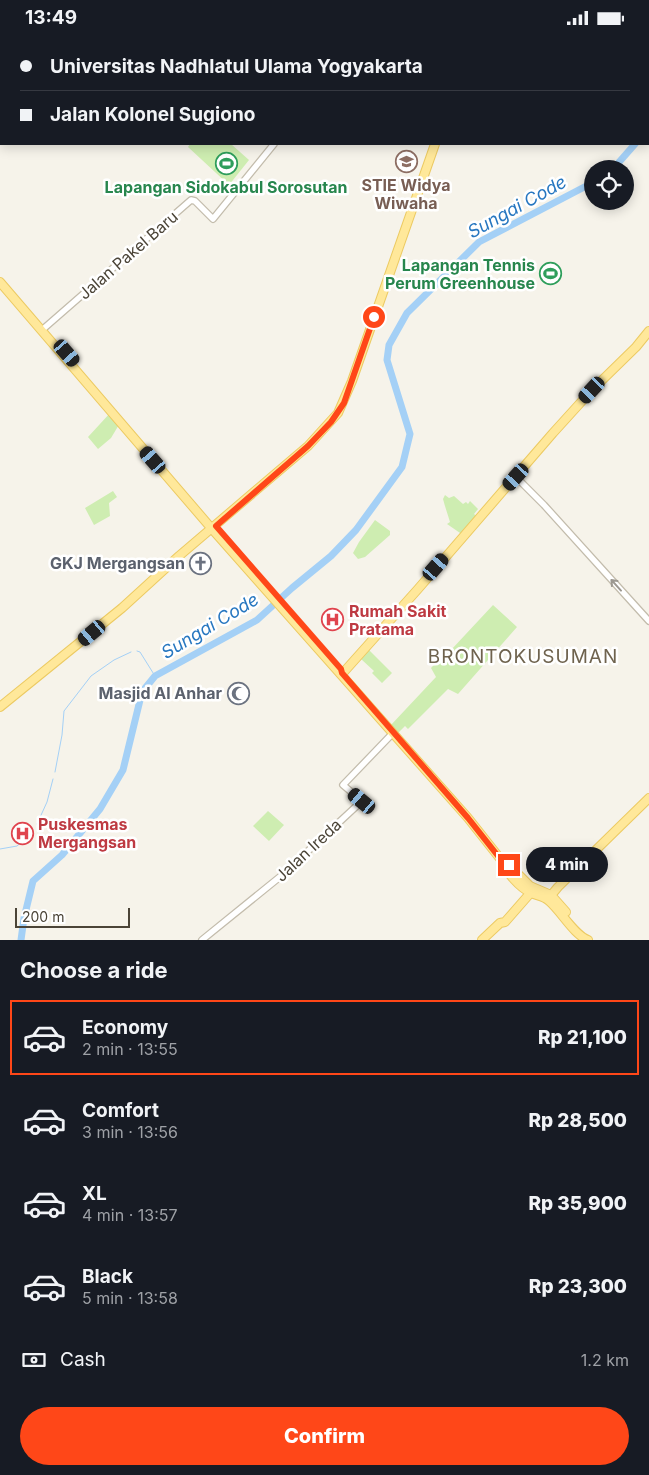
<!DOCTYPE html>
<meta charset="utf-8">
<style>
:root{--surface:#171b24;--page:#242831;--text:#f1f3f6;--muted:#9ea1a6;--line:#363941;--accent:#ff4718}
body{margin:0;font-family:Inter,sans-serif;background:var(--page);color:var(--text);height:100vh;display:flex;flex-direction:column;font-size:19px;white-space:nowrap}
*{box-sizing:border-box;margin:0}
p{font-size:16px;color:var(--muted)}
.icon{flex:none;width:28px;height:28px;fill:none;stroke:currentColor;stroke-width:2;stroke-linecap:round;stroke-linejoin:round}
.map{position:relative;height:905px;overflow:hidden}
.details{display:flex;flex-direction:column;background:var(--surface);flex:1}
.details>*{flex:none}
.banner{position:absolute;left:0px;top:0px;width:650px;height:110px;box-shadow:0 2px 12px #0003;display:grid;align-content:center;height:110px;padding:0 20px;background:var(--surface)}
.buttons{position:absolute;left:584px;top:125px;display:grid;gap:10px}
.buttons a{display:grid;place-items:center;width:50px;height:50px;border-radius:50%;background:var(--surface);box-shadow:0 2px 12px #0003;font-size:25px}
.scale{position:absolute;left:15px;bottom:12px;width:115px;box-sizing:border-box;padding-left:5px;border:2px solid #4b4437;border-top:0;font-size:14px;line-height:18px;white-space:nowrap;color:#4b4437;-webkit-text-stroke:4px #fff;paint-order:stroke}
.end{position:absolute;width:22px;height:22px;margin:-11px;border:6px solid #ff4718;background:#fff;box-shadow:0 0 0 2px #fff}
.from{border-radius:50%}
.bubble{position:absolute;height:35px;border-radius:18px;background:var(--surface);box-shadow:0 2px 12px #0003;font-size:16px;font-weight:800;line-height:35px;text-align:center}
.car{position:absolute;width:15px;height:30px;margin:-15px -8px;border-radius:6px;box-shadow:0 0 4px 1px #0007;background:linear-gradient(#222 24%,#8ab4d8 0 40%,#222 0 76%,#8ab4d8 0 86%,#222 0)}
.banner b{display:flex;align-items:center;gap:18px;height:48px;font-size:19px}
.banner b+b{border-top:1px solid var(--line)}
.banner i{width:12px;height:12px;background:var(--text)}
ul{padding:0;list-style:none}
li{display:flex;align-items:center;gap:15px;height:75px;margin:0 10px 8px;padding:0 10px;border:2px solid transparent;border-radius:0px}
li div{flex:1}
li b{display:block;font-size:19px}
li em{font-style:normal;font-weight:800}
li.on{border-color:var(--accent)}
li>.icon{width:45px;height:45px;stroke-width:1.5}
h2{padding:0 20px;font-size:22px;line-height:60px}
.pay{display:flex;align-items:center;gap:12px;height:55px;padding:0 20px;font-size:19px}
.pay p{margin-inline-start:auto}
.action{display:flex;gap:10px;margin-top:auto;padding:10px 20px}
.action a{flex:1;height:58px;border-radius:30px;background:var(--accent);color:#fff;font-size:20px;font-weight:800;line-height:58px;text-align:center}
.status{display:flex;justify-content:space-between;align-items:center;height:35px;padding:0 25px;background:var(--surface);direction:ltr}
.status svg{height:14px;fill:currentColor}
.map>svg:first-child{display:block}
.green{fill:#ceedb1}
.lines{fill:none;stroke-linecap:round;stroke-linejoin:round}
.stream{stroke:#a4d0f6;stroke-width:1}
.river{stroke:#a4d0f6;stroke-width:7}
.minor-casing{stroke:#c3bcac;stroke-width:8}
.major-casing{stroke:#ecca62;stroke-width:10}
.minor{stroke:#fff;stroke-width:5.5}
.major{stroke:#ffe89a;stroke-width:8}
.oneway{stroke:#9c9891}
.route{stroke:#ff4718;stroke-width:6}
.labels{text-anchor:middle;stroke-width:5;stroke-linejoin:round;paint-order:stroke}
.education-label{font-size:16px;font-weight:bold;fill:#785e54;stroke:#fff}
.leisure-label{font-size:16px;font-weight:bold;fill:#27864d;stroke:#fff}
.street-label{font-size:16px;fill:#4b4437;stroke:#fff}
.worship-label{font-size:16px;font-weight:bold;fill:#5b616d;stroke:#fff;text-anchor:end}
.health-label{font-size:16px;font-weight:bold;fill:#be3a42;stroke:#fff;text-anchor:start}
.water-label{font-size:18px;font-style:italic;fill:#2777c0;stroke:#fff}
.quarter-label{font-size:19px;letter-spacing:1px;fill:#6f634e;stroke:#fff}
</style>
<div class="status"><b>13:49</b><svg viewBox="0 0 49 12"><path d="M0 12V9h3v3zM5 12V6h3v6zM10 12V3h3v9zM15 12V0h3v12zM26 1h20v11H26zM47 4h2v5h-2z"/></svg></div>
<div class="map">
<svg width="649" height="905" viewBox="0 0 649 905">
<rect width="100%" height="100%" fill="#f6f3ea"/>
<path class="green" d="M 190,109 L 231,109 L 249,125 L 229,150 L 188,112 Z
M 111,377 L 120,388 L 111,403 L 98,414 L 88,402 Z
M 113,456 L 117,462 L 109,468 L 110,481 L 94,490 L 85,473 Z
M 445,460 L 449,463 L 454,461 L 463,469 L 466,467 L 468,469 L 470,466 L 478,474 L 474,479 L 479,483 L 463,500 L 447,489 L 450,487 C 448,480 445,472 443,464 Z
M 375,485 L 390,496 L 390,500 L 365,522 L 358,524 L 353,518 L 359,507 Z
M 493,570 L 517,592 L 458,659 L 448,654 L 408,694 L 405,691 L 398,698 L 390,691 L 436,642 L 431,633 L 446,617 L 452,617 L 451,615 Z
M 368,614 L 392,638 L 382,648 L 372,638 L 374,636 L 361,624 Z
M 268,776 L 284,790 L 269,806 L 253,791 Z"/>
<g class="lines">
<path class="stream" d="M 137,616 L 140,617 L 155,641
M 55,737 L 62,700 L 64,676 L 91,641 L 114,625 L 131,617
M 37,789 L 47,767 L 53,744
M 0,814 L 17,811 L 32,798"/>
<path class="river" d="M 613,134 L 635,109
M 21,905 L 24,883 L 33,846 L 62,820 L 100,774 L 123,735 L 142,657 L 155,641 L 257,585 L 292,553 L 331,521 L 356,495 L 402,432 L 410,399 L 387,325 L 389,310 L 407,278 L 479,207 L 592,148"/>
<defs>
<path id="minor" d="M 120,1 L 122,0
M 333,1 L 334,0
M 0,89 L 1,88
M 42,295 L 191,165 L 195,166 L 213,184 L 274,109
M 516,442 L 544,470 L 649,586
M 202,905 L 281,841 L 362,766 L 343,750 L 393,698"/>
<path id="major" d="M 553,0 L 556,1
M 473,1 L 473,0
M 0,247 L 212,494 L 468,783 L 502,826 C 507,838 519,852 531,858 C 537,861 544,861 549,866 C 561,876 574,900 588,905
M 342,639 L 418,554 L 553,398 L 592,355 L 636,312 L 649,296
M 0,672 L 122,573 L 179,521 L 308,411 L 338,378 L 352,346 L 435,109
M 502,826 L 509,830 L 530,851 L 551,860 L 566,877
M 548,864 L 558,852 L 649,763
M 482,905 L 500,888 L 505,887 L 533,855"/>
</defs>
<use href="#minor" class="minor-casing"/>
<use href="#major" class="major-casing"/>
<use href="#minor" class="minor"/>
<use href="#major" class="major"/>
</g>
<defs><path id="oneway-shaft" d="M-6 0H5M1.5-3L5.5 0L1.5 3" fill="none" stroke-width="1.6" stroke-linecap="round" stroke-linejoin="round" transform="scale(1.25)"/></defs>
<use class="oneway" href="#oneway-shaft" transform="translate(616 550) rotate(-132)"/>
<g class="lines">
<path class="route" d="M 374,282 L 344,368 L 331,387 L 308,411 L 216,491 L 341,634 L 342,638 L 468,783 L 502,826 L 509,830"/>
</g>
<defs>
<symbol id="university-ring" viewBox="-11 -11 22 22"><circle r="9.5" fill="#fff" stroke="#8d6e63" stroke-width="1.5"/><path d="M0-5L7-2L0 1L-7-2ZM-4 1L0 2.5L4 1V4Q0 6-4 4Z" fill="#8d6e63"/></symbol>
<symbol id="stadium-ring" viewBox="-11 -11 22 22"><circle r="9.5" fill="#fff" stroke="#2e9e5b" stroke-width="1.5"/><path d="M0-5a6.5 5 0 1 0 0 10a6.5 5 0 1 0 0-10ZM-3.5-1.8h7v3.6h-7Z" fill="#2e9e5b"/></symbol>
<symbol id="church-ring" viewBox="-11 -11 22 22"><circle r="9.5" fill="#fff" stroke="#6b7280" stroke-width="1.5"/><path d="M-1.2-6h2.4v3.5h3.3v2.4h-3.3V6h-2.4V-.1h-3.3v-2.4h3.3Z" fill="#6b7280"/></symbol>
<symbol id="hospital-ring" viewBox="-11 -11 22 22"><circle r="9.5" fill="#fff" stroke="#e0444e" stroke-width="1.5"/><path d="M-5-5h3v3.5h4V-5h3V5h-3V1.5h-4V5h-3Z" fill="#e0444e"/></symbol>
<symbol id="mosque-ring" viewBox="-11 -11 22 22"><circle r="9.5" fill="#fff" stroke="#6b7280" stroke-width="1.5"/><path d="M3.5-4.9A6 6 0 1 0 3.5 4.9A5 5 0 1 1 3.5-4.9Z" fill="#6b7280"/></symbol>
</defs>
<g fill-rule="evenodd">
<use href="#university-ring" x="394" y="114" width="25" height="25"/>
<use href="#stadium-ring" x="214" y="116" width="25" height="25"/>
<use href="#stadium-ring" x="538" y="226" width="25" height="25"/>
<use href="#church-ring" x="188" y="516" width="25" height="25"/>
<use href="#hospital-ring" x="320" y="572" width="25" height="25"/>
<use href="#mosque-ring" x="226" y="646" width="25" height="25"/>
<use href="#hospital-ring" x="10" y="786" width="25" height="25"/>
</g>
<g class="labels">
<g class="education-label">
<text x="406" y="156">STIE Widya<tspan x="406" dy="18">Wiwaha</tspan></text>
</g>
<g class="leisure-label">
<text x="226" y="158">Lapangan Sidokabul Sorosutan</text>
<text x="535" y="236" text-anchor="end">Lapangan Tennis<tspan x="535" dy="18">Perum Greenhouse</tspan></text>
</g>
<g class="street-label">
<text transform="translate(128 220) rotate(-41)" y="6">Jalan Pakel Baru</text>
<text transform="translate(308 815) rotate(-43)" y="6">Jalan Ireda</text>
</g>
<g class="worship-label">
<text x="185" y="534">GKJ Mergangsan</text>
<text x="222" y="664">Masjid Al Anhar</text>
</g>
<g class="health-label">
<text x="349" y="582">Rumah Sakit<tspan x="349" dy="18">Pratama</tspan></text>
<text x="38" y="795">Puskesmas<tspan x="38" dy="18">Mergangsan</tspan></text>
</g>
<g class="water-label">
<text transform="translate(517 172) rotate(-29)" y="6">Sungai Code</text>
<text transform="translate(210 591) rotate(-31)" y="6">Sungai Code</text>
</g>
<g class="quarter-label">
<text x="523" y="628">BRONTOKUSUMAN</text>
</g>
</g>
</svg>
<div class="buttons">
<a><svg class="icon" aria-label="locate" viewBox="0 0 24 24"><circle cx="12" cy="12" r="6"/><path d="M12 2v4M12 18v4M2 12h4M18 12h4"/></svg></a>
</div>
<div class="scale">200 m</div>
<i class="end from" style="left:374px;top:282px"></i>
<i class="end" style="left:509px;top:830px"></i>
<div class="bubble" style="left:526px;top:812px;width:82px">4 min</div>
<i class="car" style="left:67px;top:318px;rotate:139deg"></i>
<i class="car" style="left:592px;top:355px;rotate:223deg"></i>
<i class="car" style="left:153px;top:425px;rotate:319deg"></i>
<i class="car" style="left:516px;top:442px;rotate:222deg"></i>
<i class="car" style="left:436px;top:532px;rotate:41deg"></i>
<i class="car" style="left:92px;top:598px;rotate:230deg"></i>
<i class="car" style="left:362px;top:766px;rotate:310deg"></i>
<div class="banner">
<b><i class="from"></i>Universitas Nadhlatul Ulama Yogyakarta</b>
<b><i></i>Jalan Kolonel Sugiono</b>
</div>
</div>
<section class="details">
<h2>Choose a ride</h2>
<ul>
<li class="on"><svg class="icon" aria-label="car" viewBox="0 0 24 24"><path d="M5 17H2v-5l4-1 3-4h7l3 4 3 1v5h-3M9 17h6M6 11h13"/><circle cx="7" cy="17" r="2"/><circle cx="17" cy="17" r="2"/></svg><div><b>Economy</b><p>2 min · 13:55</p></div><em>Rp 21,100</em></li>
<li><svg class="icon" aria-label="car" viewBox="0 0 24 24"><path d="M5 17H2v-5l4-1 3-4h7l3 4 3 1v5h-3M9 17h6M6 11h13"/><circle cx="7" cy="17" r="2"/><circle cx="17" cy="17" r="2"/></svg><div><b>Comfort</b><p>3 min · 13:56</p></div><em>Rp 28,500</em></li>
<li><svg class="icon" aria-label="car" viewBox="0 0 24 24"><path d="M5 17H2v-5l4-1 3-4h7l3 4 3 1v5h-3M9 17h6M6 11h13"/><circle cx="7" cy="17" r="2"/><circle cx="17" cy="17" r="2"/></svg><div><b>XL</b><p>4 min · 13:57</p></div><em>Rp 35,900</em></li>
<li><svg class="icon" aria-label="car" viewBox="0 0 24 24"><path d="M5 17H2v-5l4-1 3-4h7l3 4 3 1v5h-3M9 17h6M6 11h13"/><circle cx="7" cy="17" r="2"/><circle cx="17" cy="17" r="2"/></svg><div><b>Black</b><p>5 min · 13:58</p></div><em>Rp 23,300</em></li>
</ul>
<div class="pay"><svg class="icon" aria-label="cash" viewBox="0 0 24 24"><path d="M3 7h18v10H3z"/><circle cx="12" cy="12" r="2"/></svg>Cash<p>1.2 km</p></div>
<div class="action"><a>Confirm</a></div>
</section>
